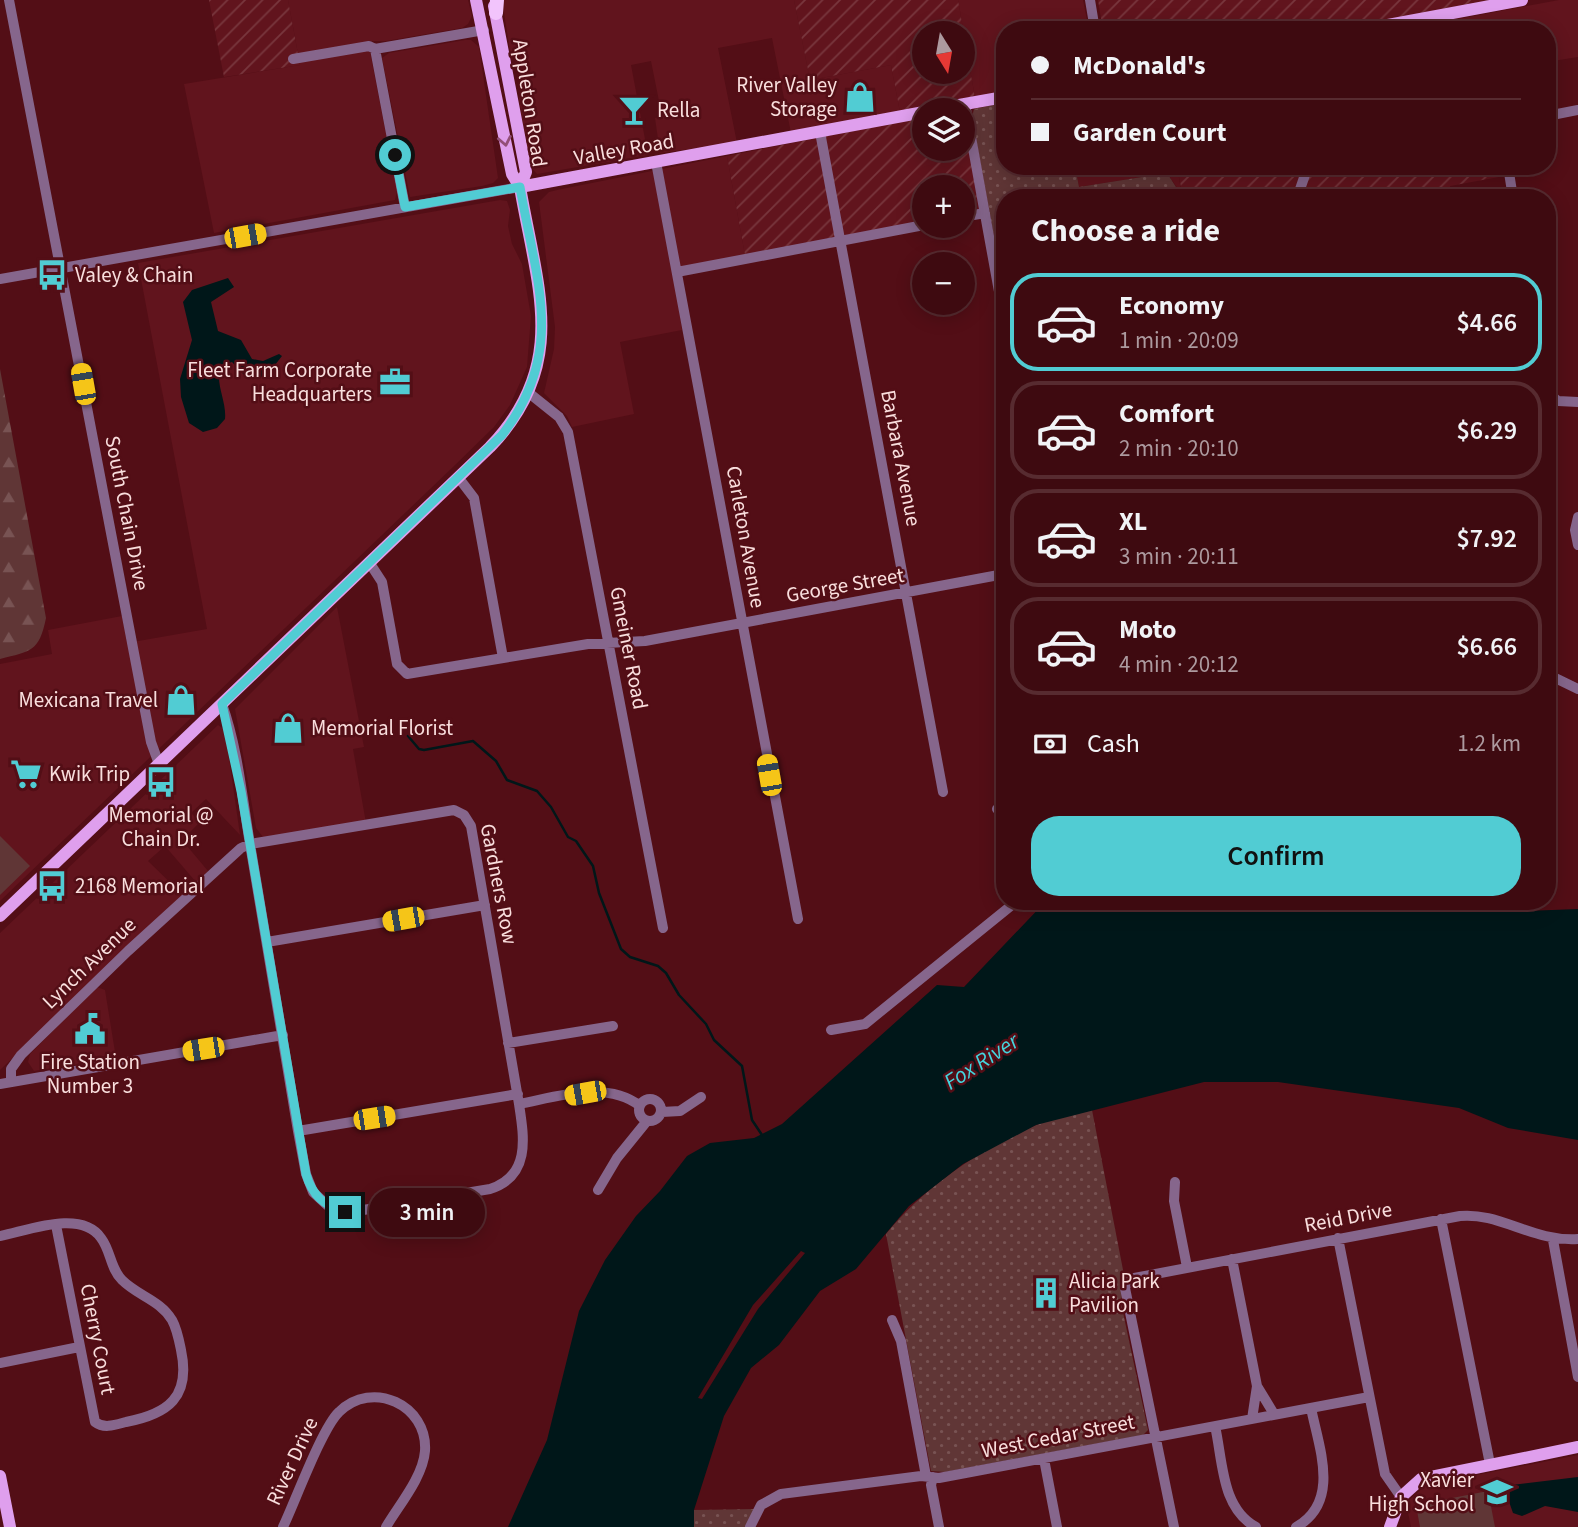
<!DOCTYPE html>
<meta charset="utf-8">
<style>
:root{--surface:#3e0a10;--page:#451319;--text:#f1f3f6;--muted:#ad9a9f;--line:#572b30;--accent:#51ccd3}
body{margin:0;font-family:"Source Sans 3",sans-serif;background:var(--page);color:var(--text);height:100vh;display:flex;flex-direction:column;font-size:26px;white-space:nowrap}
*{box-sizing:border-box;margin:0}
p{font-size:23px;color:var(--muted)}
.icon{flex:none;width:38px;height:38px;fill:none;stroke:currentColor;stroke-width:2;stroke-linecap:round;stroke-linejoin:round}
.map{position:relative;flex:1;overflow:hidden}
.side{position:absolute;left:996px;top:189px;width:560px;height:721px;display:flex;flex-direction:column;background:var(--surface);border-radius:28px;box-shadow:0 4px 18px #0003,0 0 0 2px var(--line)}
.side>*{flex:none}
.hud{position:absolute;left:996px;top:21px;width:560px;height:154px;border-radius:28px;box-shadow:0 4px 18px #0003,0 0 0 2px var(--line);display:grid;align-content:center;height:154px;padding:0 35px;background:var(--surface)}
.needle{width:46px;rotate:169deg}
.tools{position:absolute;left:912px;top:21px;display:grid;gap:14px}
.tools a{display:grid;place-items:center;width:63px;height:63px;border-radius:50%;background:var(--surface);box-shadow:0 4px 18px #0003,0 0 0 2px var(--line);font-size:35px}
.end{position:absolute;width:32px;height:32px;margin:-16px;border:9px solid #51ccd3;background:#111;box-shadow:0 0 0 4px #111}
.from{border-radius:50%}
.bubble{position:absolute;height:49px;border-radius:24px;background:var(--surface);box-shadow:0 4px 18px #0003,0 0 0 2px var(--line);font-size:23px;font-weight:600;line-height:49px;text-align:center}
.car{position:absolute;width:21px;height:42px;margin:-21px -10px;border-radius:9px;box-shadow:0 0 5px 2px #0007;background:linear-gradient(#f5c518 24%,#345 0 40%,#f5c518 0 76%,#345 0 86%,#f5c518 0)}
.hud b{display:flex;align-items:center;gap:24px;height:66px;font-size:26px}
.hud b+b{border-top:2px solid var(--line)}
.hud i{width:18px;height:18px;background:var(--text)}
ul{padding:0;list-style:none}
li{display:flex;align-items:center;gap:21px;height:98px;margin:0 14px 10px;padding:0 21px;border:4px solid var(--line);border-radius:28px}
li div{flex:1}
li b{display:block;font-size:26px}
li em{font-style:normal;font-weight:600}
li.on{border-color:var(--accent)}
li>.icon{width:63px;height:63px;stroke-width:1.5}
h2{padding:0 35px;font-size:32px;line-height:84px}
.pay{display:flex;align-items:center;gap:18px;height:77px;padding:0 35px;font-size:26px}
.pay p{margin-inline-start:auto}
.action{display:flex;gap:14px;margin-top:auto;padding:14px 35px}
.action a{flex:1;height:80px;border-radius:28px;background:var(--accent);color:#111;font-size:28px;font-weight:600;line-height:80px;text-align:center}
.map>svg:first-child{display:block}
.built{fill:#61141d}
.industrial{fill:url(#industrial-furrows);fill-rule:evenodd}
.green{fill:#603636}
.forest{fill:url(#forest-firs)}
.park{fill:url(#park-dots)}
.water{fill:#001719;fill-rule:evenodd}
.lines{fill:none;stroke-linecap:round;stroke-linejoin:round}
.stream{stroke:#001719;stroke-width:2.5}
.minor{stroke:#86668c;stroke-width:10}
.major{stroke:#df9fed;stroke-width:12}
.highway{stroke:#f2c4fc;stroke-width:14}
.oneway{stroke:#924f77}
.route{stroke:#51ccd3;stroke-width:9}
.labels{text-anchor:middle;stroke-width:5;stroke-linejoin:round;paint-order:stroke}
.poi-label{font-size:21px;fill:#f9dedd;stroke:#530e16;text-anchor:start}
.street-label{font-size:21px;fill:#f9dedd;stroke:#530e16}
.water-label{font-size:23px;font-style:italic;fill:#43d6de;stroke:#530e16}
</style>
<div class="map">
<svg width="1578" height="1527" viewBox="0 0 1578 1527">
<defs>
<pattern id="industrial-furrows" width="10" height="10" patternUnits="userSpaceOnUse" patternTransform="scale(1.75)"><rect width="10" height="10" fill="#61141d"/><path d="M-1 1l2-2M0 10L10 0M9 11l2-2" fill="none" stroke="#78363d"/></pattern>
<pattern id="forest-firs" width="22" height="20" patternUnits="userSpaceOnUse" patternTransform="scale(1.75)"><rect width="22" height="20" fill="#603636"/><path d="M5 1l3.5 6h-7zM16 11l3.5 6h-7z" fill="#785353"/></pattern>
<pattern id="park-dots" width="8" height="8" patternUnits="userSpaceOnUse" patternTransform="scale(1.75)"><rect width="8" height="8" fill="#603636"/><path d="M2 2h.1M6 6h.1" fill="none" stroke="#785353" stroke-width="1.8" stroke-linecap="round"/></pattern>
</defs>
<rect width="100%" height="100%" fill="#530e16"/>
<path class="built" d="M 288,0 L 468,0 L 472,16 L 468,24 L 462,28 L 386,41 L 368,41 L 397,191 L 395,200 L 214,233 L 184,84 L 300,65 Z
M 502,0 L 794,0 L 810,80 L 891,65 L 900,112 L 823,127 L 819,125 L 791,133 L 772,38 L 718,48 L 737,143 L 660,153 L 655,118 L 662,116 L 651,61 L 631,65 L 648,155 L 537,174 L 530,166 L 519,99 L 520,79 L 517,63 L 510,51 Z
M 958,0 L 1083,0 L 1089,30 L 1004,30 L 1004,92 L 975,98 Z
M 1559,0 L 1578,0 L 1578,57 L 1547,62 L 1547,30 L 1454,30 L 1452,20 Z
M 465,40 L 471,40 L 479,47 L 498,178 L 493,183 L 482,186 L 410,197 L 382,58 L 389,53 Z
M 727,156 L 745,255 L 673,268 L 682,330 L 620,342 L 634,414 L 572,427 L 567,416 L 544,393 L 554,349 L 555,327 L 539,202 L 549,192 L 557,190 Z
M 1075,166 L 1177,166 L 1182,195 L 1167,173 L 1079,187 Z
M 500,200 L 507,201 L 510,210 L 508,226 L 512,244 L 522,264 L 531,316 L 527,367 L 510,405 L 494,427 L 453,467 L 0,901 L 0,664 L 52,654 L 48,630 L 122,616 L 127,643 L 207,629 L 138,263 Z
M 337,607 L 364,747 L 353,749 L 366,823 L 263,837 L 256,828 L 235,709 Z
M 218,725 L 225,730 L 240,835 L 206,799 L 191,813 L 200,822 L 182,840 L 208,871 L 196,882 L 165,846 L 148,861 L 183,895 L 0,1070 L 0,933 Z
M 97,987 L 105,990 L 116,1058 L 34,1071 L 28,1062 L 30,1054 Z
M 1578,1455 L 1578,1527 L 1411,1527 L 1406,1503 L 1426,1485 Z"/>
<path class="industrial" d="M 209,0 L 288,0 L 300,65 L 224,77 Z
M 794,0 L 958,0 L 975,98 L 900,112 L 891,65 L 810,80 ZM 924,33 L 962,33 L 962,72 L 924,72 Z
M 1098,0 L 1490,0 L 1332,30 L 1103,30 Z
M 963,114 L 980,211 L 963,214 L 962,187 L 924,187 L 924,221 L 745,255 L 727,156 L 924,117 L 924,149 L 962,149 Z
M 1177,166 L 1503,166 L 1504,176 L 1450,186 L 1452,198 L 1183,198 Z"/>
<path class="green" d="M 0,836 L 30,866 L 0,895 Z
M 1488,1491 L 1495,1527 L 1420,1527 L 1416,1505 Z"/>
<path class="forest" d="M 0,369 L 46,618 C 39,652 31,651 0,659 Z"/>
<path class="park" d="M 1004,103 L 1004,166 L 1075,166 L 1079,187 L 1167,173 L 1183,198 L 1004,198 L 1004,291 L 972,117 L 974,109 Z
M 1092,1110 L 1124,1275 L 1121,1303 L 1148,1430 L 1143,1435 L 945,1472 L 931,1471 L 886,1234 C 925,1186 978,1151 1034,1126 C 1052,1118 1074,1115 1092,1110 Z
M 757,1509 L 750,1527 L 694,1527 L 694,1510 Z"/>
<path class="water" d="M 228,278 L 234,287 L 211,302 L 218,331 L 241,340 L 252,359 L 263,361 L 279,354 L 282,356 L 271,370 L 258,379 L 247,378 L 232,362 L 222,365 C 213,380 227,401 225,419 L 217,428 L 203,432 L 189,423 L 181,397 L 180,379 L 192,340 L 183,302 L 192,290 Z
M 1046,901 L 1517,901 L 1526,911 L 1578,909 L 1578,1140 L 1508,1128 L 1459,1108 L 1278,1082 L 1204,1082 L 1036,1125 L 963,1164 L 909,1206 L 856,1269 L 820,1291 L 779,1345 L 751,1368 L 724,1416 L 694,1510 L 694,1527 L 508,1527 L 547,1440 L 579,1311 L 605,1260 L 636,1216 L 660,1191 L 687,1156 L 710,1143 L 754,1138 L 782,1124 L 937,985 L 964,987 ZM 801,1251 L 805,1253 L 758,1309 L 702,1399 L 698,1398 L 753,1305 Z
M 1578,1477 L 1578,1512 L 1545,1506 L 1522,1516 L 1513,1513 L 1507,1496 L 1512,1485 Z"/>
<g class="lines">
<path class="stream" d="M 408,736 L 419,749 L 424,750 L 473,741 L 496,761 L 507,780 L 537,791 L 551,807 L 568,837 L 576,841 L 593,866 L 599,893 L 621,949 L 630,957 L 658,966 L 666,973 L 679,995 L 706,1024 L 714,1040 L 742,1066 L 752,1120 L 762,1135"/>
<path class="minor" d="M 9,0 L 151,742 L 159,764
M 1090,0 L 1095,30
M 375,49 L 405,207
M 293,59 L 369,46 L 375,49 L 484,30
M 965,104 L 1004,319
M 1547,116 L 1578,110
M 820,132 L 943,792
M 656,162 L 798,919
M 1508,166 L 1513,198
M 1297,198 L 1308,166
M 962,217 L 985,213
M 677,272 L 924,225
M 0,279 L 520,187
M 1547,392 L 1558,401 L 1578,402
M 529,393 L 559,417 L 568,432 L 663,928
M 458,477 L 474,498 L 503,658
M 1578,517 L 1575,530 L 1578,545
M 369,562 L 382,582 L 397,664 L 407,674 L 588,644 L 645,641 L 1004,574
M 1547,674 L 1578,689
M 997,809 L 1004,803
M 267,942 L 485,905
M 831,1030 L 865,1024 L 1017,901
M 508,1043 L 613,1026
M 11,1082 L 11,1069 L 21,1055 L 128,951 L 241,848 L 250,844 L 454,810 L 464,815 L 471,826 L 519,1104 C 524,1137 531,1176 490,1189 L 351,1212 L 327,1205 L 313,1192 L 306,1174 L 298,1131 L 250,844 L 249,838 C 242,794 237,746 222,704
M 0,1084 L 283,1035
M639 1110a11 11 0 1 1 22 0a11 11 0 1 1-22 0Z
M 519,1104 C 556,1097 607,1080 640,1106
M 662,1112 L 680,1111 L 701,1097
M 298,1131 L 518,1094
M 1175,1182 L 1174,1201 L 1187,1267
M 598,1190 L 617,1158 L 647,1121
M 1441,1219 L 1490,1464
M 0,1236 C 27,1231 81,1209 101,1238 C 111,1251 110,1268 122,1280 C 138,1296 160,1300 172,1320 C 177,1329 179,1340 181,1350 C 191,1397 168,1414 126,1422 C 115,1425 104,1429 95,1422 L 56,1225
M 1338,1238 L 1385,1474 L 1401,1497
M 1553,1240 L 1578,1377
M 1232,1259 L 1257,1386 L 1274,1414
M 892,1320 L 901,1341 L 926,1476
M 0,1363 L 79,1347
M 1252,1419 L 1257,1386
M 1215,1426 C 1223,1461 1221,1508 1256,1527
M 1044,1459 L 1057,1527
M 933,1477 L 931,1485 L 939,1527
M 283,1527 C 295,1502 322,1428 339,1412 C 372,1379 428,1405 425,1451 C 423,1477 399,1505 386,1527
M 750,1527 L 761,1505 L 781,1494 L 921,1476 L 939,1478 L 1369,1397
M 1174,1527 L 1125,1288 L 1129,1279 L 1460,1216 C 1499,1212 1533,1242 1578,1239
M 1296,1527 C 1341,1502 1319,1448 1311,1408"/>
<path class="major" d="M 494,6 L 526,172 L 520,187
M 1361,30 L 1522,0
M 931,110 L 1004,97
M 520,187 L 924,112
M 0,916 L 490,447 C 570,364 537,287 520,187 L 512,174 L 476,0
M 0,1476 L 10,1527
M 1390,1527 L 1401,1497 L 1421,1479 L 1578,1447"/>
<path class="highway" d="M 496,13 L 497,0"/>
</g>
<defs><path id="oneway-chevron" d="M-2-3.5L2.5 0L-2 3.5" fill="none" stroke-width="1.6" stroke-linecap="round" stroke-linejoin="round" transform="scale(1.75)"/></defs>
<use class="oneway" href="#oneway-chevron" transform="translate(505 141) rotate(79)"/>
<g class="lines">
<path class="route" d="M 345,1212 C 324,1206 312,1195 306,1174 L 241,791 L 222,704 L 502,435 C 567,351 536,281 520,187 L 405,207 L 395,155"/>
</g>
<defs>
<symbol id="shop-bare" viewBox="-9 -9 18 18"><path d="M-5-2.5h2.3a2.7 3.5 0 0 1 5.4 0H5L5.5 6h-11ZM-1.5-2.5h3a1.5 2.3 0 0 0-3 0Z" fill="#51ccd3" stroke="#530e16" stroke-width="2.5" paint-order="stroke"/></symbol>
<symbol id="bar-bare" viewBox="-9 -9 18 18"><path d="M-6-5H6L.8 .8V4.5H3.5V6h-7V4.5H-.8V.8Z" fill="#51ccd3" stroke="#530e16" stroke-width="2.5" paint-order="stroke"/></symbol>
<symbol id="bus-bare" viewBox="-9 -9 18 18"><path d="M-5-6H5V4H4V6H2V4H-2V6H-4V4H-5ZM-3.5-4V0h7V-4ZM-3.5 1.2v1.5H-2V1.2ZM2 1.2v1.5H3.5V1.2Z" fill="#51ccd3" stroke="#530e16" stroke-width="2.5" paint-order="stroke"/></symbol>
<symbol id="office-bare" viewBox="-9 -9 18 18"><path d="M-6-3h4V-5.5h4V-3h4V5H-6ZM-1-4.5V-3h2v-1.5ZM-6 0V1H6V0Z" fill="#51ccd3" stroke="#530e16" stroke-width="2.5" paint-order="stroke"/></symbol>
<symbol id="supermarket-bare" viewBox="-9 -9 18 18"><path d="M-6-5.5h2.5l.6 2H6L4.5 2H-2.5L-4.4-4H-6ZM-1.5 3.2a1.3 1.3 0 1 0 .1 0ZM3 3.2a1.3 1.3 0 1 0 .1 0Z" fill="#51ccd3" stroke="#530e16" stroke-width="2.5" paint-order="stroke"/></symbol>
<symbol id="civic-bare" viewBox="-9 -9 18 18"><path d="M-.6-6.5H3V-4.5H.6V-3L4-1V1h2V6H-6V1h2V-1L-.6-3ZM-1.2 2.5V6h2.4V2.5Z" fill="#51ccd3" stroke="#530e16" stroke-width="2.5" paint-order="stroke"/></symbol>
<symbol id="building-bare" viewBox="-9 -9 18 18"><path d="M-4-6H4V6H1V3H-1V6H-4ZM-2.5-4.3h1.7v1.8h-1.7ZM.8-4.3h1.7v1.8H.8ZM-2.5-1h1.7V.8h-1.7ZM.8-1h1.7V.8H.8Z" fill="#51ccd3" stroke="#530e16" stroke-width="2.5" paint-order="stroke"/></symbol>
<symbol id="school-bare" viewBox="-9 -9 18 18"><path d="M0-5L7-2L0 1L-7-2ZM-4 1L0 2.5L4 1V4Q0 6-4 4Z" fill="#51ccd3" stroke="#530e16" stroke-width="2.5" paint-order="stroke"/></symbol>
</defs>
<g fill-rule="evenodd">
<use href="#shop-bare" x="838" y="75" width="44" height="44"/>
<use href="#bar-bare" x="612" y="88" width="44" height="44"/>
<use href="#bus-bare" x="30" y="253" width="44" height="44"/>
<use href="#office-bare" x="373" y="360" width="44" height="44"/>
<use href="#shop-bare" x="159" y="678" width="44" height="44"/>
<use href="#shop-bare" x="266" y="706" width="44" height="44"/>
<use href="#supermarket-bare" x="4" y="752" width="44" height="44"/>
<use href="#bus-bare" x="139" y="760" width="44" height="44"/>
<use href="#bus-bare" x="30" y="864" width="44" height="44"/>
<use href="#civic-bare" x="68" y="1007" width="44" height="44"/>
<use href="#building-bare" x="1024" y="1271" width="44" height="44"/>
<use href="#school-bare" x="1475" y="1470" width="44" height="44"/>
</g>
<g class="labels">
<g class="poi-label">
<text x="837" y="92" text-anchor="end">River Valley<tspan x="837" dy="24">Storage</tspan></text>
<text x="657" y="117">Rella</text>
<text x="75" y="282">Valey &amp; Chain</text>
<text x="372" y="377" text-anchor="end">Fleet Farm Corporate<tspan x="372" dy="24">Headquarters</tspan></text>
<text x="158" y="707" text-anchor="end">Mexicana Travel</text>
<text x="311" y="735">Memorial Florist</text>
<text x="49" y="781">Kwik Trip</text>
<text x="161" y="822" text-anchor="middle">Memorial @<tspan x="161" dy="24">Chain Dr.</tspan></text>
<text x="75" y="893">2168 Memorial</text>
<text x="90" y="1069" text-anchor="middle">Fire Station<tspan x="90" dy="24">Number 3</tspan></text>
<text x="1069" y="1288">Alicia Park<tspan x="1069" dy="24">Pavilion</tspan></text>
<text x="1474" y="1487" text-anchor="end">Xavier<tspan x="1474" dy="24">High School</tspan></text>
</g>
<g class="street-label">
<text transform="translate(530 103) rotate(81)" y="7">Appleton Road</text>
<text transform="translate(624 149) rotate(-10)" y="7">Valley Road</text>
<text transform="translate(901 458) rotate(79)" y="7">Barbara Avenue</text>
<text transform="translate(127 513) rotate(79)" y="7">South Chain Drive</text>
<text transform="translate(746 537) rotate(80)" y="7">Carleton Avenue</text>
<text transform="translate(845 585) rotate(-10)" y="7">George Street</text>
<text transform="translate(629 648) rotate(79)" y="7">Gmeiner Road</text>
<text transform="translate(499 884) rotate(79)" y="7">Gardners Row</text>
<text transform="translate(89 963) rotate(-44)" y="7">Lynch Avenue</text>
<text transform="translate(1348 1217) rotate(-11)" y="7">Reid Drive</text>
<text transform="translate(98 1339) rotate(79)" y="7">Cherry Court</text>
<text transform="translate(1058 1436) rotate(-11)" y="7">West Cedar Street</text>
<text transform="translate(292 1461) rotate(-65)" y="7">River Drive</text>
</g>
<g class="water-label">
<text transform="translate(981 1061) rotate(-33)" y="8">Fox River</text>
</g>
</g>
</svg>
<div class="tools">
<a><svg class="needle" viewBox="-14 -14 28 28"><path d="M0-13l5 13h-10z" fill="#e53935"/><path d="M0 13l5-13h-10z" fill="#ad9a9f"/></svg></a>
<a><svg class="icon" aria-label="layers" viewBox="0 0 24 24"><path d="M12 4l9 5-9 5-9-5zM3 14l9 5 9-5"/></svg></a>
<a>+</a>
<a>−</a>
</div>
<i class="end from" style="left:395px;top:155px"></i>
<i class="end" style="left:345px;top:1212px"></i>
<div class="bubble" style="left:369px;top:1188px;width:116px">3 min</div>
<i class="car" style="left:245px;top:236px;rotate:80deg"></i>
<i class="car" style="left:83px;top:384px;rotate:350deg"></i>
<i class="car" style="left:769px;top:775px;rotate:350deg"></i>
<i class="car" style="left:403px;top:919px;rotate:260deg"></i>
<i class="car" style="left:203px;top:1049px;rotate:261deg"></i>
<i class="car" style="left:585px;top:1093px;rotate:260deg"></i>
<i class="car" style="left:374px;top:1118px;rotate:81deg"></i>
<div class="hud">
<b><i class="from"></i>McDonald's</b>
<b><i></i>Garden Court</b>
</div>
<section class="side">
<h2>Choose a ride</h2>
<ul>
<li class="on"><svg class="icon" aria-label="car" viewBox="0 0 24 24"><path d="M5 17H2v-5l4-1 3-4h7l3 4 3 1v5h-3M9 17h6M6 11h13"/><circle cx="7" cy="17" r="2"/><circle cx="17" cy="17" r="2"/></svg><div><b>Economy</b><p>1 min · 20:09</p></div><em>$4.66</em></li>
<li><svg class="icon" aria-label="car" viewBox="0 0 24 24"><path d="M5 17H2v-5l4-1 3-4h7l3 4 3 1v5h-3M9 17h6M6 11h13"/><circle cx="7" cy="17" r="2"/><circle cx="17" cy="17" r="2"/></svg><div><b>Comfort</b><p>2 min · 20:10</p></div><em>$6.29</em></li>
<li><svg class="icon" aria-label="car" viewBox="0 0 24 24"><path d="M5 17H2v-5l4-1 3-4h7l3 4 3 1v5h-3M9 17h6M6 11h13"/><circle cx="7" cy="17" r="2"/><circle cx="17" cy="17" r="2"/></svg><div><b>XL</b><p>3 min · 20:11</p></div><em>$7.92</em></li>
<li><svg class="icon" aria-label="car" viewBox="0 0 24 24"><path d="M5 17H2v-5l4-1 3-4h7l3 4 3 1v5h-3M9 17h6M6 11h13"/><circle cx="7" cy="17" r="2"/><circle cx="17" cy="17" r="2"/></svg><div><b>Moto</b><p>4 min · 20:12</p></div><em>$6.66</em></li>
</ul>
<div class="pay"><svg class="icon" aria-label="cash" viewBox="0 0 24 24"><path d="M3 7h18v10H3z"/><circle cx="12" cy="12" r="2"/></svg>Cash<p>1.2 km</p></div>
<div class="action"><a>Confirm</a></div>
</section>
</div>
